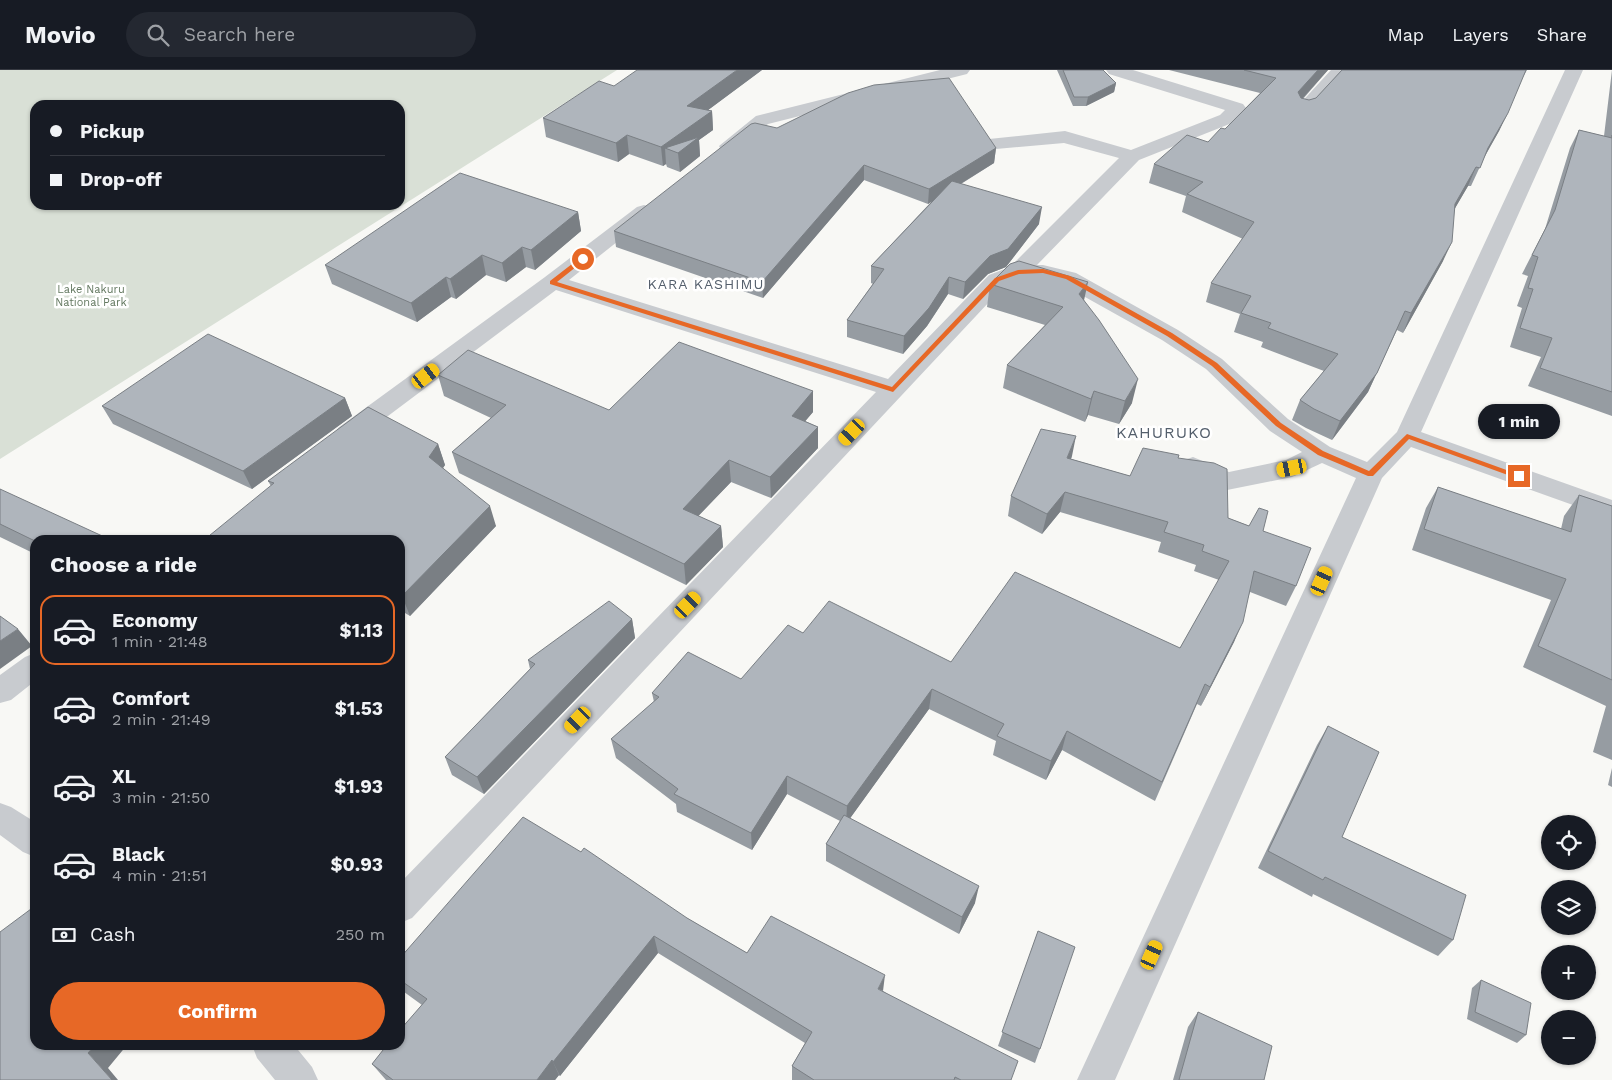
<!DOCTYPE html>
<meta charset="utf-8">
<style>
:root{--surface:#171b24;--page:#242831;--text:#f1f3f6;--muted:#9ea1a6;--line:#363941;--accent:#e76826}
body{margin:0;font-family:"Work Sans",sans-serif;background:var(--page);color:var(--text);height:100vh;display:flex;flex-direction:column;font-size:19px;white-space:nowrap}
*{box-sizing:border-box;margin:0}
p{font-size:16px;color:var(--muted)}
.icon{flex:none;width:28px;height:28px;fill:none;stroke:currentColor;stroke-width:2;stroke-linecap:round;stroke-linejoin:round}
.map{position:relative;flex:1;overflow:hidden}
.details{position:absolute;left:30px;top:465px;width:375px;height:515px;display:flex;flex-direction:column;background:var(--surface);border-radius:15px;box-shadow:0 1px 4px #0004}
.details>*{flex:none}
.banner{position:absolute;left:30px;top:30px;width:375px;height:110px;border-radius:15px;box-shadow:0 1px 4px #0004;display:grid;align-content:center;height:110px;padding:0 20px;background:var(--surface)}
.controls{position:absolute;left:1541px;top:745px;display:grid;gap:10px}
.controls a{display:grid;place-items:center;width:55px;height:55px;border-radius:50%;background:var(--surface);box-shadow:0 1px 4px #0004;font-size:25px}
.end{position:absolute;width:22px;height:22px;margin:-11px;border:6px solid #e76826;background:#fff;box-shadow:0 0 0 2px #fff}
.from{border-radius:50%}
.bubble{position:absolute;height:35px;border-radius:18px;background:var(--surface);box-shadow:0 1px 4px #0004;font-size:16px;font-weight:700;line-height:35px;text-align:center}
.car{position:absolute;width:15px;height:30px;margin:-15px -8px;border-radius:6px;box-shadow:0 0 4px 1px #0007;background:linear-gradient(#f5c518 24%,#345 0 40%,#f5c518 0 76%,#345 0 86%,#f5c518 0)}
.banner b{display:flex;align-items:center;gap:18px;height:48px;font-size:19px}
.banner b+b{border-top:1px solid var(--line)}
.banner i{width:12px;height:12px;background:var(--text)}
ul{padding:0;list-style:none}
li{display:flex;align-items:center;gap:15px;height:70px;margin:0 10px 8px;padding:0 10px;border:2px solid transparent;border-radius:15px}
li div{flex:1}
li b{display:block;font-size:19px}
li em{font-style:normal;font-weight:700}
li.selected{border-color:var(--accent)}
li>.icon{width:45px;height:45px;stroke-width:1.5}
h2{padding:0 20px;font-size:22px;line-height:60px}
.pay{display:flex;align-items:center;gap:12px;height:55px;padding:0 20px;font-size:19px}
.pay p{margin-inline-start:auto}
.cta{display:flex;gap:10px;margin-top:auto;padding:10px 20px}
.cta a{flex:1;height:58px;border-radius:30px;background:var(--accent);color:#fff;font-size:20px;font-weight:700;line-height:58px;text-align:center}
header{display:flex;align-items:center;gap:30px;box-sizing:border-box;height:70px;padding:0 25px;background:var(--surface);border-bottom:1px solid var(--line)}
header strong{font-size:24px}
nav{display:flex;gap:28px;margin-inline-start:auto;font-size:18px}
.search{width:350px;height:45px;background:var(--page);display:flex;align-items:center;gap:12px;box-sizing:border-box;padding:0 18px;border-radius:28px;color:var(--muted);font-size:19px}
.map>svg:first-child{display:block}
.green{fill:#d9e0d6;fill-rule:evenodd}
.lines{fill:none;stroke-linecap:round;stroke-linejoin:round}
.minor{fill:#c8cbcf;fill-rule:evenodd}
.wall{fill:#969ca2}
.shaded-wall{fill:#7a7f84}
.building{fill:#afb5bc;stroke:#7a7f84}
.route{fill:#e76826}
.labels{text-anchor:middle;stroke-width:5;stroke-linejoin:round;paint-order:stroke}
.far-park-label{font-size:11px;fill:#647961;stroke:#fff}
.far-quarter-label{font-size:14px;letter-spacing:1px;fill:#545f6c;stroke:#fff}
.quarter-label{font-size:16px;letter-spacing:1px;fill:#545f6c;stroke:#fff}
</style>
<header>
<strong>Movio</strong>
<div class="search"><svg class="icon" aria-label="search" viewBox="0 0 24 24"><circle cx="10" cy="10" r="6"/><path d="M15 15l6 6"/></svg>Search here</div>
<nav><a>Map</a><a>Layers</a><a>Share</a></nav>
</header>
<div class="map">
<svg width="1612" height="1010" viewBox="0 0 1612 1010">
<rect width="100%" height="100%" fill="#f8f8f5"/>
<path class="green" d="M 0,0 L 617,0 L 0,389 ZM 35,35 L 400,35 L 400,135 L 35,135 Z"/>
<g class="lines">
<path class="minor" d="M 940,0 L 970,0 L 967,4 L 768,54 L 735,80 L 728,82 L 721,80 L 719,76 L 756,46 Z
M 1106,0 L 1133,0 L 1243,34 L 1246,38 L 1232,53 L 1139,90 L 1037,195 L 1043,195 L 1076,203 L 1178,260 L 1222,289 L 1288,349 L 1330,377 L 1367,392 L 1397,362 L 1565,0 L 1583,0 L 1421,362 L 1612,430 L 1612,449 L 1411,377 L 1382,408 L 1115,1010 L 1077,1010 L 1356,408 L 1322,393 L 1292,407 L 1227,420 L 1184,402 L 1180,396 L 1184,390 L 1193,387 L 1229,402 L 1286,390 L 1302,382 L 1270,361 L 1206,299 L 1162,270 L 1060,213 C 1040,207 1025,207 1005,215 L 412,848 L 400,853 L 400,813 L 876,322 L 556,220 L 356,370 L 347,372 L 338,370 L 335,364 L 338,358 L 545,207 L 637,137 L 644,135 L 651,137 L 654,141 L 651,145 L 569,210 L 888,309 L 989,205 L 1010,197 L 1119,88 L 1064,73 L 996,79 L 989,77 L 987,73 L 989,69 L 1065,61 L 1131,80 L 1220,45 L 1225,40 L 1109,4 Z
M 1331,0 L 1349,0 L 1309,45 L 1303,46 L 1297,45 L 1294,41 L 1297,37 Z
M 35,583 L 35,611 L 11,630 L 0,633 L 0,605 L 25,587 Z
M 0,733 L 11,737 L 35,752 L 35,787 L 23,782 L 0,765 Z
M 252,975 L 294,975 L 312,997 L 318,1010 L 275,1010 L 257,988 Z"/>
</g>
<path class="wall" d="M 762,0 L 708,40 L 712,41 L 713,60 L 699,70 L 700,86 L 680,102 L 667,97 L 666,94 L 663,96 L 629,84 L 618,92 L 546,67 L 543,48 L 614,16 Z
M 1057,0 L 1103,0 L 1116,13 L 1114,22 L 1086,36 L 1073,36 Z
M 1169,0 L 1328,0 L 1303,29 L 1309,30 L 1316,28 L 1342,0 L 1527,0 L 1523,7 L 1499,61 L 1484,88 L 1471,116 L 1468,116 L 1455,138 L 1443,191 L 1403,263 L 1397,260 L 1368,322 L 1332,370 L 1306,358 L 1292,350 L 1300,330 L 1324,301 L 1261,277 L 1263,272 L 1234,262 L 1240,244 L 1206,232 L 1211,213 L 1243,169 L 1182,142 L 1186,126 L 1149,113 L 1154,94 L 1208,72 L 1225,59 L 1260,23 Z
M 1612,0 L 1612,346 L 1528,316 L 1541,287 L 1510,277 L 1522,238 L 1517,236 L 1528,206 L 1522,204 L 1545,159 L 1570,78 L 1579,60 L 1604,66 Z
M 777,58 L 996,78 L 994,93 L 961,114 L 1039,154 L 1006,197 L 988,204 L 963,229 L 948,224 L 927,256 L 903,284 L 847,267 L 847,250 L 873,214 L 871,213 L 871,196 L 932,131 L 928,134 L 864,110 L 763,228 L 616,177 L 614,161 Z
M 578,142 L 581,161 L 535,200 L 526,197 L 506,212 L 486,205 L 456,229 L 451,227 L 417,252 L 332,214 L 325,195 Z
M 990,214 L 1084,230 L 1132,333 L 1119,354 L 1088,345 L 1085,352 L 1003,318 L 1007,295 L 1045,255 L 987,237 Z
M 438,305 L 609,340 L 813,321 L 813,342 L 805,351 L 818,357 L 818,378 L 771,428 L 731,412 L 698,446 L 721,456 L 723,477 L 686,515 L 459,403 L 452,382 L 491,348 L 444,326 Z
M 345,328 L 352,346 L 252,419 L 113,354 L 102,336 Z
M 438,374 L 445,395 L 443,398 L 496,456 L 410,546 L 405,543 L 400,548 L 400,470 L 271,416 L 268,411 Z
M 1072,386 L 1071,389 L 1130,406 L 1178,388 L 1228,448 L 1263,461 L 1296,516 L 1286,536 L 1250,522 L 1234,572 L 1201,636 L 1197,634 L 1155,731 L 1062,680 L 1046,710 L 993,685 L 996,671 L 929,639 L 850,748 L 975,833 L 959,864 L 826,791 L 826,774 L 840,751 L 787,724 L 752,780 L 677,742 L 676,734 L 616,688 L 611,669 L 654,632 L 652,623 L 741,609 L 803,563 L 951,592 L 1180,578 L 1219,510 L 1194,501 L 1196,495 L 1158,482 L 1161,472 L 1060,442 L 1042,464 L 1008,446 L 1011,426 Z
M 1438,417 L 1561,459 L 1564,446 L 1579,425 L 1612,436 L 1612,690 L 1593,682 L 1606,636 L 1523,597 L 1551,530 L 1412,480 L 1426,438 Z
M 0,419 L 35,470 L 35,484 L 0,467 Z
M 632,549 L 635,568 L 484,724 L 452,705 L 445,687 L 530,599 L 528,590 Z
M 1328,656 L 1342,767 L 1453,870 L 1438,886 L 1313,824 L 1312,827 L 1258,798 L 1317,675 Z
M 1612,698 L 1612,717 L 1608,715 Z
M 687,848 L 747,883 L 883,921 L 1011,1010 L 792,1010 L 792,996 L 805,973 L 658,883 L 560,1006 L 559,1005 L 555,1010 L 386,1010 L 372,994 L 422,935 L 400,919 L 400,888 Z
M 1038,861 L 1040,979 L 1035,993 L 998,976 Z
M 1481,910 L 1526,965 L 1517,973 L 1467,949 L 1472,918 Z
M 1198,942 L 1264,1010 L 1173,1010 L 1188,957 Z"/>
<path class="shaded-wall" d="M 737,0 L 762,0 L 688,55 L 687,36 Z
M 1318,0 L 1328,0 L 1292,40 L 1298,22 Z
M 1116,13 L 1114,22 L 1086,36 L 1088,27 Z
M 712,41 L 713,60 L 699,70 L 700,86 L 680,102 L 678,83 L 665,78 L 666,94 L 663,96 L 661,77 Z
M 1508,43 L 1499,61 L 1479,96 L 1488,78 Z
M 627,65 L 629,84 L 618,92 L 616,73 Z
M 996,78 L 994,93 L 928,134 L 929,119 Z
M 864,95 L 864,110 L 763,228 L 762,212 Z
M 1476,97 L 1468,116 L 1447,152 L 1455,134 Z
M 1042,137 L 1039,154 L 1006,197 L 988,204 L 963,229 L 965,212 L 990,186 Z
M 578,142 L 581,161 L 535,200 L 531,180 Z
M 1452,172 L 1443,191 L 1403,263 L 1411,243 Z
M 522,177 L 526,197 L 506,212 L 502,193 Z
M 482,185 L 486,205 L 456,229 L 450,209 Z
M 446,207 L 451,227 L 417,252 L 411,233 Z
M 949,207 L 948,224 L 927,256 L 903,284 L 904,266 Z
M 1088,212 L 1083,235 L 1079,224 Z
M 1405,241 L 1368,322 L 1332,370 L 1340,351 Z
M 1138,309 L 1132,333 L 1119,354 L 1125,331 Z
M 813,321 L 813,342 L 792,367 L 792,346 Z
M 1094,321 L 1088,345 L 1085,352 L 1091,329 Z
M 345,328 L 352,346 L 252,419 L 243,401 Z
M 818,357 L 818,378 L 771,428 L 770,407 Z
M 1076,366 L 1072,386 L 1063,408 L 1067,388 Z
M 438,374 L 445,395 L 436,408 L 429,387 Z
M 729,390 L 731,412 L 685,460 L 683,439 Z
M 1065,422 L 1060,442 L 1042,464 L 1047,444 Z
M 490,436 L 496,456 L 410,546 L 402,526 Z
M 721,456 L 723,477 L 686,515 L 684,494 Z
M 400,532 L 405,543 L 400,548 Z
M 632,549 L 635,568 L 484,724 L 477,707 Z
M 1243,552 L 1234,572 L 1201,636 L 1210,617 Z
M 18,559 L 32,576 L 0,599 L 0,571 Z
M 932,619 L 929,639 L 846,754 L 847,736 Z
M 1067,661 L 1062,680 L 1046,710 L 1051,691 Z
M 787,706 L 787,724 L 752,780 L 751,763 Z
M 979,816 L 975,833 L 959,864 L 962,847 Z
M 654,866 L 658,883 L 560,1006 L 553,992 Z
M 885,905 L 883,921 L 878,919 Z
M 95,975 L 127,975 L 108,998 L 118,1010 L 112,1010 L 88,983 Z
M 552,990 L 559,1005 L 555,1010 L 537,1010 Z"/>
<path class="building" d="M 637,0 L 737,0 L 687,36 L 712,41 L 661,77 L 627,65 L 616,73 L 543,48 L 599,11 L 614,16 Z
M 1063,0 L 1103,0 L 1116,13 L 1088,27 L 1074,27 Z
M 1244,0 L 1318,0 L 1298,22 L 1301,28 L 1309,30 L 1316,28 L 1342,0 L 1526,0 L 1508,43 L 1488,78 L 1480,98 L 1476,97 L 1455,134 L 1452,172 L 1411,243 L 1405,241 L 1377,303 L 1340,351 L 1314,339 L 1300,330 L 1338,284 L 1268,258 L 1271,253 L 1241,243 L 1251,226 L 1211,213 L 1254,152 L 1187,124 L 1203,112 L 1154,94 L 1187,65 L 1208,72 L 1221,58 L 1225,59 L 1276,8 Z
M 949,8 L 996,78 L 929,119 L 864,95 L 762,212 L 614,161 L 751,54 L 755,53 L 777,58 L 848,23 L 874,15 Z
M 1579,60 L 1612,68 L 1612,65 L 1612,322 L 1540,298 L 1552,268 L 1520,258 L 1533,219 L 1528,218 L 1538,187 L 1532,185 L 1555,140 Z
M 699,67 L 678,83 L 665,78 Z
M 460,103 L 578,142 L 531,180 L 522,177 L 502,193 L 482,185 L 450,209 L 446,207 L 411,233 L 325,195 Z
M 952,111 L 1042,137 L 1008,179 L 990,186 L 965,212 L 949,207 L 929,238 L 904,266 L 847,250 L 884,199 L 871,196 Z
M 1019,191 L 1088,212 L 1079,224 L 1099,250 L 1138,309 L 1125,331 L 1094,321 L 1091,329 L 1007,295 L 1063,237 L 990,214 L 1010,194 Z
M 208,264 L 345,328 L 243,401 L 102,336 Z
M 679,272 L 813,321 L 792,346 L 818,357 L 770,407 L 729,390 L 683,439 L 721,456 L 684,494 L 452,382 L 506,335 L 438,305 L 468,280 L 609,340 Z
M 368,337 L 438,374 L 429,387 L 490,436 L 402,526 L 400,525 L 400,470 L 204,470 L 274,413 L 268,411 Z
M 1041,359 L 1076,366 L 1067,388 L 1130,406 L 1143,378 L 1179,385 L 1178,388 L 1214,393 L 1227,399 L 1228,448 L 1249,456 L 1259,438 L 1268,441 L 1263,461 L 1311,478 L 1296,516 L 1254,501 L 1243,552 L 1210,617 L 1205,614 L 1162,712 L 1067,661 L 1051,691 L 997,666 L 1004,654 L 932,619 L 847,736 L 787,706 L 751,763 L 674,724 L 678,719 L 611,669 L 659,627 L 652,623 L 688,582 L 741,609 L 788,555 L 803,563 L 829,531 L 951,592 L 1015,502 L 1180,578 L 1229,491 L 1202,481 L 1204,475 L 1164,462 L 1168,452 L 1065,422 L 1047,444 L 1011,426 Z
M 1438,417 L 1571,462 L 1579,425 L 1612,436 L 1612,610 L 1538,576 L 1566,509 L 1424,459 Z
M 0,419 L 111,470 L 35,470 L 35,471 L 0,454 Z
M 609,531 L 632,549 L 477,707 L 445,687 L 535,594 L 528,590 Z
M 0,546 L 18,559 L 0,571 Z
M 1328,656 L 1379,682 L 1342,767 L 1466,825 L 1453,870 L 1325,807 L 1323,810 L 1268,781 Z
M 844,745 L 979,816 L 962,847 L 826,774 Z
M 523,747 L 581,782 L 584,778 L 687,848 L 747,883 L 771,846 L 885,905 L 878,919 L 1018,991 L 1011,1010 L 961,1010 L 955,1007 L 954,1010 L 814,1010 L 792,996 L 812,962 L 654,866 L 553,992 L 552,990 L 537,1010 L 393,1010 L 372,994 L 387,975 L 400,975 L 400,960 L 427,929 L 400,910 L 400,888 Z
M 35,836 L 35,975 L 95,975 L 88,983 L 112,1010 L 0,1010 L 0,862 Z
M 1038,861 L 1075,877 L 1040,979 L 1002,962 Z
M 1481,910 L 1531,933 L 1526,965 L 1475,942 Z
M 1198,942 L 1272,976 L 1264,1010 L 1179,1010 Z"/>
<path class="route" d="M 581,187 L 586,189 L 557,212 L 892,317 L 995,208 L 1018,200 L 1043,199 L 1070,206 L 1172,263 L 1217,293 L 1281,353 L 1323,381 L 1369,401 L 1407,364 L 1523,406 L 1516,408 L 1409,369 L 1373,406 L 1368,406 L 1318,385 L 1276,356 L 1212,296 L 1167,266 L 1066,209 L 1043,203 L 1019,204 L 999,211 L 893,322 L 550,214 L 550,211 Z"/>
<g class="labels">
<g class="far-park-label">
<text x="91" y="223">Lake Nakuru<tspan x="91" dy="13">National Park</tspan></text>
</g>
<g class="far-quarter-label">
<text x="706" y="219">KARA KASHIMU</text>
</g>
<g class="quarter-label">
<text x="1164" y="368">KAHURUKO</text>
</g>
</g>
</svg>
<div class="controls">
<a><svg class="icon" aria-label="locate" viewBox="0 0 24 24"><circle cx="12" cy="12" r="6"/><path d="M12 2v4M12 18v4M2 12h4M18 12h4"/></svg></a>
<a><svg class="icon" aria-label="layers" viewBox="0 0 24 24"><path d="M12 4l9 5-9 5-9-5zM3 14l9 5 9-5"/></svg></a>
<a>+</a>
<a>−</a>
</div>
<i class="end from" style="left:583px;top:189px"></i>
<i class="end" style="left:1519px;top:406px"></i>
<div class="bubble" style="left:1478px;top:334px;width:82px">1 min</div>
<i class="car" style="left:426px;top:306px;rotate:53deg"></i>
<i class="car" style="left:852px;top:362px;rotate:223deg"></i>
<i class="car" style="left:1292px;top:398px;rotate:259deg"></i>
<i class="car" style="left:1322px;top:511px;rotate:24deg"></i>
<i class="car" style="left:688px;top:535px;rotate:44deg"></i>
<i class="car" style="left:578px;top:650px;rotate:224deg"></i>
<i class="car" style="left:1152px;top:885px;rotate:24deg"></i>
<div class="banner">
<b><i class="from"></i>Pickup</b>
<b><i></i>Drop-off</b>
</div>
<section class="details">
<h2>Choose a ride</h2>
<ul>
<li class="selected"><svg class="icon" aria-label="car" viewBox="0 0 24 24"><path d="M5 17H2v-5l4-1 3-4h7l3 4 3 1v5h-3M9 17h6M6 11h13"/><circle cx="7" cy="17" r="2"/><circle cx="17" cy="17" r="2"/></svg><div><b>Economy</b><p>1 min · 21:48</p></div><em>$1.13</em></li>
<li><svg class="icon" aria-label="car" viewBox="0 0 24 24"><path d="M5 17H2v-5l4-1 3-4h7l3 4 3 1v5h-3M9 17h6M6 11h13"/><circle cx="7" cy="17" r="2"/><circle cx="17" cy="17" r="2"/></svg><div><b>Comfort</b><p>2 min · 21:49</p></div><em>$1.53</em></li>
<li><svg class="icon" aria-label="car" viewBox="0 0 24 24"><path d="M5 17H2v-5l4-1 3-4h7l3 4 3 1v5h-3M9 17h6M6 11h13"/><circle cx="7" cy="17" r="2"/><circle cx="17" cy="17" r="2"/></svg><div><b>XL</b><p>3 min · 21:50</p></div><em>$1.93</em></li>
<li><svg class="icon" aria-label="car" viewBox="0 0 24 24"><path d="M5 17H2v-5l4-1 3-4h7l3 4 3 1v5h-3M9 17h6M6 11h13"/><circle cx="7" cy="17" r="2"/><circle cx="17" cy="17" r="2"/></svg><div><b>Black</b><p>4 min · 21:51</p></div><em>$0.93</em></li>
</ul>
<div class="pay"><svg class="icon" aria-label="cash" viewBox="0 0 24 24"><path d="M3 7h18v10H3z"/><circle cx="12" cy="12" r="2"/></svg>Cash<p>250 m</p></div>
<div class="cta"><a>Confirm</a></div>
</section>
</div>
